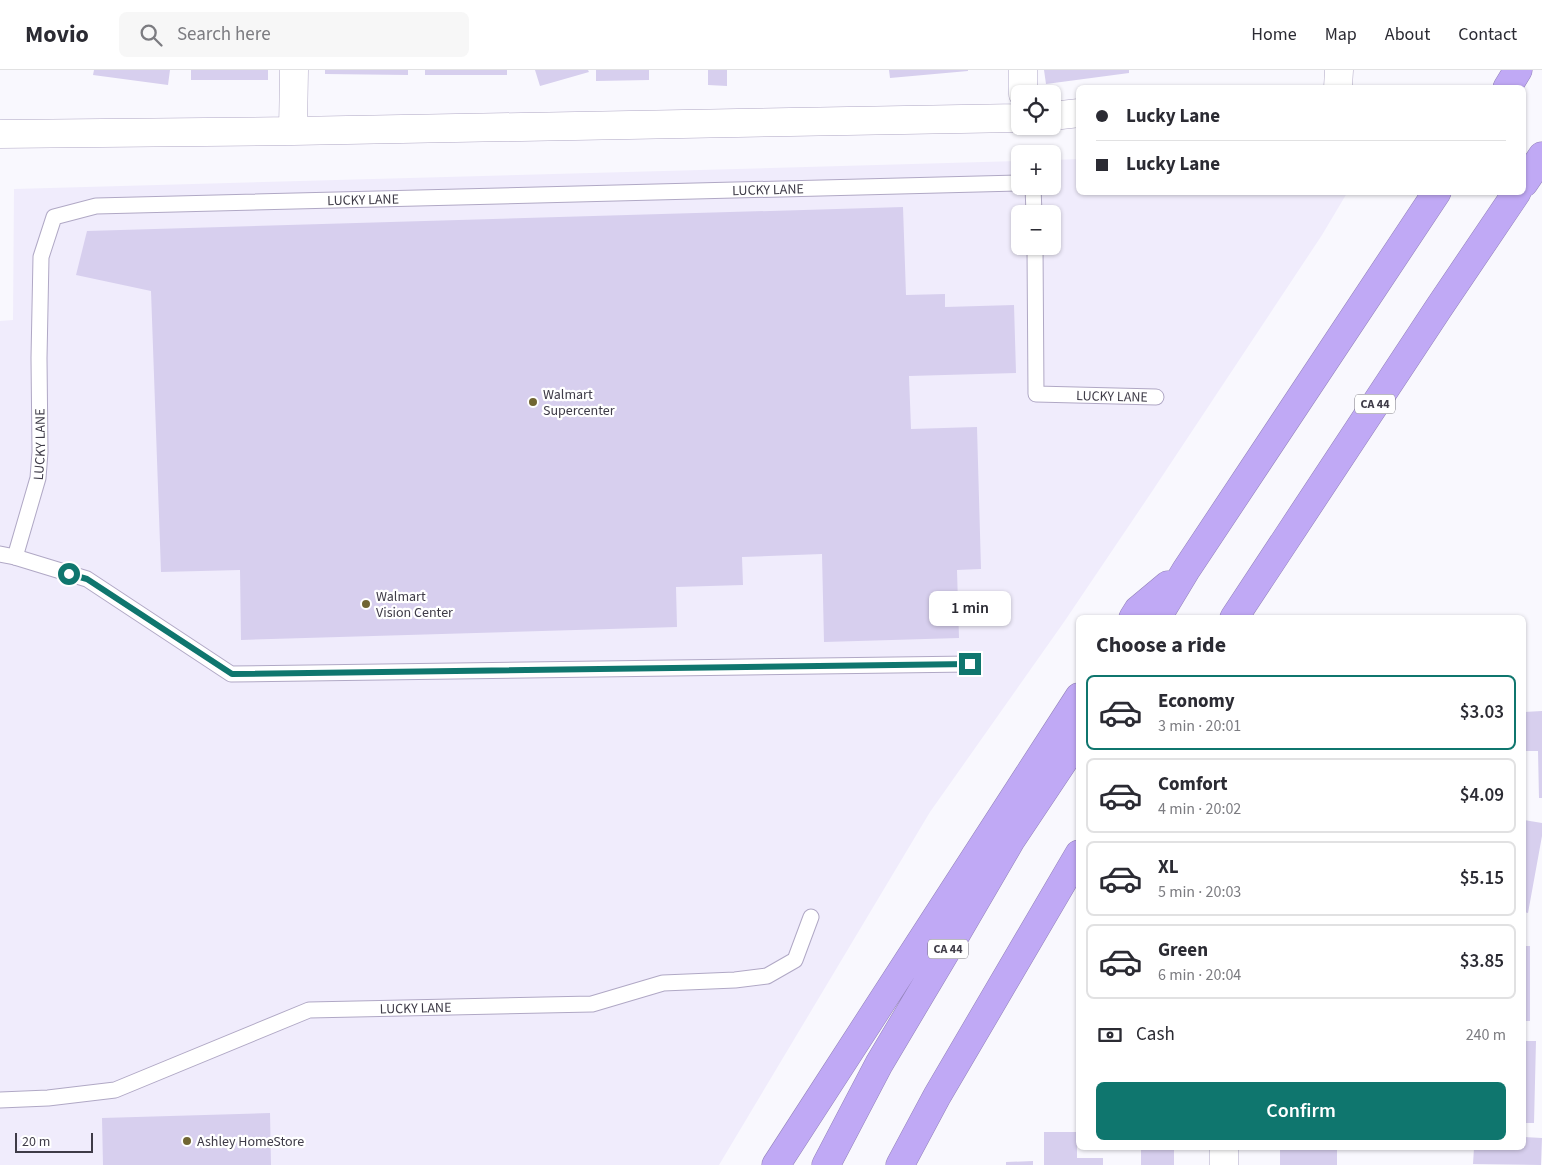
<!DOCTYPE html>
<meta charset="utf-8">
<style>
:root{--surface:#fff;--page:#f7f7f7;--text:#2b2b33;--muted:#7c7c81;--line:#e1e1e2;--accent:#0f766e}
body{margin:0;font-family:"Source Sans 3",sans-serif;background:var(--page);color:var(--text);height:100vh;display:flex;flex-direction:column;font-size:19px;white-space:nowrap}
*{box-sizing:border-box;margin:0}
p{font-size:16px;color:var(--muted)}
.icon{flex:none;width:28px;height:28px;fill:none;stroke:currentColor;stroke-width:2;stroke-linecap:round;stroke-linejoin:round}
.map{position:relative;flex:1;overflow:hidden}
.details{position:absolute;left:1076px;top:545px;width:450px;height:535px;display:flex;flex-direction:column;background:var(--surface);border-radius:8px;box-shadow:0 1px 4px #0004}
.details>*{flex:none}
.top-card{position:absolute;left:1076px;top:15px;width:450px;height:110px;border-radius:8px;box-shadow:0 1px 4px #0004;display:grid;align-content:center;height:110px;padding:0 20px;background:var(--surface)}
.buttons{position:absolute;left:1011px;top:15px;display:grid;gap:10px}
.buttons a{display:grid;place-items:center;width:50px;height:50px;border-radius:8px;background:var(--surface);box-shadow:0 1px 4px #0004;font-size:25px}
.scale{position:absolute;left:15px;bottom:12px;width:78px;box-sizing:border-box;padding-left:5px;border:2px solid #3e3b47;border-top:0;font-size:14px;line-height:18px;white-space:nowrap;color:#3e3b47;-webkit-text-stroke:4px #fff;paint-order:stroke}
.end{position:absolute;width:22px;height:22px;margin:-11px;border:6px solid #0f766e;background:#fff;box-shadow:0 0 0 2px #fff}
.from{border-radius:50%}
.bubble{position:absolute;height:35px;border-radius:8px;background:var(--surface);box-shadow:0 1px 4px #0004;font-size:16px;font-weight:600;line-height:35px;text-align:center}
.top-card b{display:flex;align-items:center;gap:18px;height:48px;font-size:19px}
.top-card b+b{border-top:1px solid var(--line)}
.top-card i{width:12px;height:12px;background:var(--text)}
ul{padding:0;list-style:none}
li{display:flex;align-items:center;gap:15px;height:75px;margin:0 10px 8px;padding:0 10px;border:2px solid var(--line);border-radius:8px}
li div{flex:1}
li b{display:block;font-size:19px}
li em{font-style:normal;font-weight:600}
li.current{border-color:var(--accent)}
li>.icon{width:45px;height:45px;stroke-width:1.5}
h2{padding:0 20px;font-size:22px;line-height:60px}
.pay{display:flex;align-items:center;gap:12px;height:55px;padding:0 20px;font-size:19px}
.pay p{margin-inline-start:auto}
.action{display:flex;gap:10px;margin-top:auto;padding:10px 20px}
.action a{flex:1;height:58px;border-radius:8px;background:var(--accent);color:#fff;font-size:20px;font-weight:600;line-height:58px;text-align:center}
header{display:flex;align-items:center;gap:30px;box-sizing:border-box;height:70px;padding:0 25px;background:var(--surface);border-bottom:1px solid var(--line)}
header strong{font-size:24px}
nav{display:flex;gap:28px;margin-inline-start:auto;font-size:18px}
.search{width:350px;height:45px;background:var(--page);display:flex;align-items:center;gap:12px;box-sizing:border-box;padding:0 18px;border-radius:8px;color:var(--muted);font-size:19px}
.map>svg:first-child{display:block}
.built{fill:#f0ecfc;fill-rule:evenodd}
.building{fill:#d7cfee}
.lines{fill:none;stroke-linecap:round;stroke-linejoin:round}
.lane-casing{stroke:#b0a8c5;stroke-width:17}
.street-casing{stroke:#b0a8c5;stroke-width:29}
.highway-casing{stroke:#9282b8;stroke-width:29}
.lane{stroke:#fff;stroke-width:15}
.street{stroke:#fff;stroke-width:28}
.highway{stroke:#c0a9f5;stroke-width:28}
.route{stroke:#0f766e;stroke-width:6}
.poi-dot{fill:#706532;stroke:#fff;stroke-width:2}
.labels{text-anchor:middle;stroke-width:4.5;stroke-linejoin:round;paint-order:stroke}
.shield{fill:#fff;stroke:#78767e;stroke-width:1}
.shield-label{font-size:12px;font-weight:bold;fill:#3e3b47}
.street-label{font-size:14px;fill:#3e3b47;stroke:#fff}
.poi-label{font-size:14px;fill:#3e3b47;stroke:#fff;text-anchor:start}
</style>
<header>
<strong>Movio</strong>
<div class="search"><svg class="icon" aria-label="search" viewBox="0 0 24 24"><circle cx="10" cy="10" r="6"/><path d="M15 15l6 6"/></svg>Search here</div>
<nav><a>Home</a><a>Map</a><a>About</a><a>Contact</a></nav>
</header>
<div class="map">
<svg width="1542" height="1095" viewBox="0 0 1542 1095">
<rect width="100%" height="100%" fill="#f9f8fe"/>
<path class="built" d="M 1079,89 L 1079,122 L 1347,123 L 1322,165 L 1153,420 L 1064,552 L 930,742 L 719,1095 L 0,1095 L 0,251 L 13,250 L 14,119 L 1020,91 L 1020,116 L 1052,116 L 1053,90 ZM 1020,144 L 1052,144 L 1052,176 L 1020,176 Z"/>
<path class="building" d="M 94,0 L 170,0 L 168,15 L 93,5 Z
M 191,0 L 268,0 L 268,10 L 191,10 Z
M 325,0 L 408,0 L 408,5 L 325,4 Z
M 425,0 L 507,0 L 507,5 L 425,5 Z
M 535,0 L 588,0 L 589,2 L 540,16 Z
M 596,0 L 649,0 L 649,10 L 596,11 Z
M 708,0 L 727,0 L 727,16 L 708,15 Z
M 889,0 L 968,0 L 968,1 L 890,8 Z
M 1044,0 L 1129,0 L 1129,3 L 1046,14 Z
M 903,137 L 906,225 L 945,224 L 945,237 L 1014,235 L 1016,303 L 909,306 L 911,359 L 977,357 L 981,499 L 957,500 L 959,568 L 824,572 L 822,484 L 742,487 L 743,515 L 676,517 L 677,557 L 241,570 L 240,500 L 161,502 L 151,221 L 76,205 L 87,161 Z
M 1542,641 L 1542,728 L 1539,728 L 1538,681 L 1524,681 L 1524,642 Z
M 1524,750 L 1542,753 L 1542,766 L 1528,843 L 1524,842 Z
M 1524,876 L 1530,876 L 1530,951 L 1524,951 Z
M 1524,971 L 1536,971 L 1534,1053 L 1524,1053 Z
M 270,1043 L 271,1095 L 103,1095 L 102,1048 Z
M 1044,1062 L 1077,1062 L 1077,1088 L 1103,1088 L 1103,1095 L 1044,1095 Z
M 1524,1067 L 1542,1068 L 1541,1095 L 1473,1094 L 1474,1078 L 1524,1078 Z
M 1141,1078 L 1174,1078 L 1174,1095 L 1141,1095 Z
M 1280,1078 L 1337,1078 L 1337,1095 L 1280,1095 Z
M 1033,1091 L 1033,1095 L 1006,1095 L 1006,1092 Z"/>
<g class="lines">
<defs>
<g id="lane">
<path d="M 1033,116 L 1034,144"/>
<path id="s1" d="M 1035,176 L 1036,324 L 1156,327"/>
<path d="M 0,484 L 15,487 L 87,509 L 231,604 L 970,594"/>
<path id="s2" d="M 15,487 L 38,408 L 40,382 L 39,288 L 41,187 L 54,147 L 96,136 L 1020,113"/>
<path id="s3" d="M 0,1030 L 48,1028 L 115,1020 L 309,940 L 592,934 L 663,913 L 735,910 L 767,906 L 795,890 L 811,847"/>
</g>
<path id="street" d="M 1023,0 L 1023,24
M 1338,18 L 1339,0
M 1052,46 L 1079,43
M 293,61 L 1020,48
M 0,64 L 293,61 L 294,0
M 1224,1095 L 1224,1078"/>
<path id="highway" d="M 1507,18 L 1518,0
M 1524,113 L 1542,86
M 1133,548 L 1138,540 L 1168,515
M 1157,548 L 1186,500 L 1437,122
M 1234,548 L 1438,239 L 1517,122
M 776,1095 L 1079,627
M 826,1095 L 879,994 L 948,878 L 1011,770 L 1079,668
M 900,1095 L 937,1026 L 1079,784"/>
</defs>
<use href="#lane" class="lane-casing"/>
<use href="#street" class="street-casing"/>
<use href="#highway" class="highway-casing"/>
<use href="#lane" class="lane"/>
<use href="#street" class="street"/>
<use href="#highway" class="highway"/>
</g>
<g class="lines">
<path class="route" d="M 69,504 L 87,509 L 232,604 L 970,594"/>
</g>
<g class="poi-dot">
<circle cx="533" cy="332" r="5"/>
<circle cx="366" cy="534" r="5"/>
<circle cx="187" cy="1071" r="5"/>
</g>
<g class="labels">
<g class="shield">
<rect x="1355" y="324.5" width="40" height="19" rx="4"/>
<rect x="928" y="869.5" width="40" height="19" rx="4"/>
</g>
<g class="shield-label">
<text x="1375" y="338">CA 44</text>
<text x="948" y="883">CA 44</text>
</g>
<g class="street-label">
<text dy="5" stroke="none"><textPath href="#s2" startOffset="1061">LUCKY LANE</textPath></text>
<text dy="5" stroke="none"><textPath href="#s2" startOffset="656">LUCKY LANE</textPath></text>
<text dy="5" stroke="none"><textPath href="#s1" startOffset="224">LUCKY LANE</textPath></text>
<text dy="5" stroke="none"><textPath href="#s2" startOffset="116">LUCKY LANE</textPath></text>
<text dy="5" stroke="none"><textPath href="#s3" startOffset="432">LUCKY LANE</textPath></text>
</g>
<g class="poi-label">
<text x="543" y="329">Walmart<tspan x="543" dy="16">Supercenter</tspan></text>
<text x="376" y="531">Walmart<tspan x="376" dy="16">Vision Center</tspan></text>
<text x="197" y="1076">Ashley HomeStore</text>
</g>
</g>
</svg>
<div class="buttons">
<a><svg class="icon" aria-label="locate" viewBox="0 0 24 24"><circle cx="12" cy="12" r="6"/><path d="M12 2v4M12 18v4M2 12h4M18 12h4"/></svg></a>
<a>+</a>
<a>−</a>
</div>
<div class="scale">20 m</div>
<i class="end from" style="left:69px;top:504px"></i>
<i class="end" style="left:970px;top:594px"></i>
<div class="bubble" style="left:929px;top:521px;width:82px">1 min</div>
<div class="top-card">
<b><i class="from"></i>Lucky Lane</b>
<b><i></i>Lucky Lane</b>
</div>
<section class="details">
<h2>Choose a ride</h2>
<ul>
<li class="current"><svg class="icon" aria-label="car" viewBox="0 0 24 24"><path d="M5 17H2v-5l4-1 3-4h7l3 4 3 1v5h-3M9 17h6M6 11h13"/><circle cx="7" cy="17" r="2"/><circle cx="17" cy="17" r="2"/></svg><div><b>Economy</b><p>3 min · 20:01</p></div><em>$3.03</em></li>
<li><svg class="icon" aria-label="car" viewBox="0 0 24 24"><path d="M5 17H2v-5l4-1 3-4h7l3 4 3 1v5h-3M9 17h6M6 11h13"/><circle cx="7" cy="17" r="2"/><circle cx="17" cy="17" r="2"/></svg><div><b>Comfort</b><p>4 min · 20:02</p></div><em>$4.09</em></li>
<li><svg class="icon" aria-label="car" viewBox="0 0 24 24"><path d="M5 17H2v-5l4-1 3-4h7l3 4 3 1v5h-3M9 17h6M6 11h13"/><circle cx="7" cy="17" r="2"/><circle cx="17" cy="17" r="2"/></svg><div><b>XL</b><p>5 min · 20:03</p></div><em>$5.15</em></li>
<li><svg class="icon" aria-label="car" viewBox="0 0 24 24"><path d="M5 17H2v-5l4-1 3-4h7l3 4 3 1v5h-3M9 17h6M6 11h13"/><circle cx="7" cy="17" r="2"/><circle cx="17" cy="17" r="2"/></svg><div><b>Green</b><p>6 min · 20:04</p></div><em>$3.85</em></li>
</ul>
<div class="pay"><svg class="icon" aria-label="cash" viewBox="0 0 24 24"><path d="M3 7h18v10H3z"/><circle cx="12" cy="12" r="2"/></svg>Cash<p>240 m</p></div>
<div class="action"><a>Confirm</a></div>
</section>
</div>
